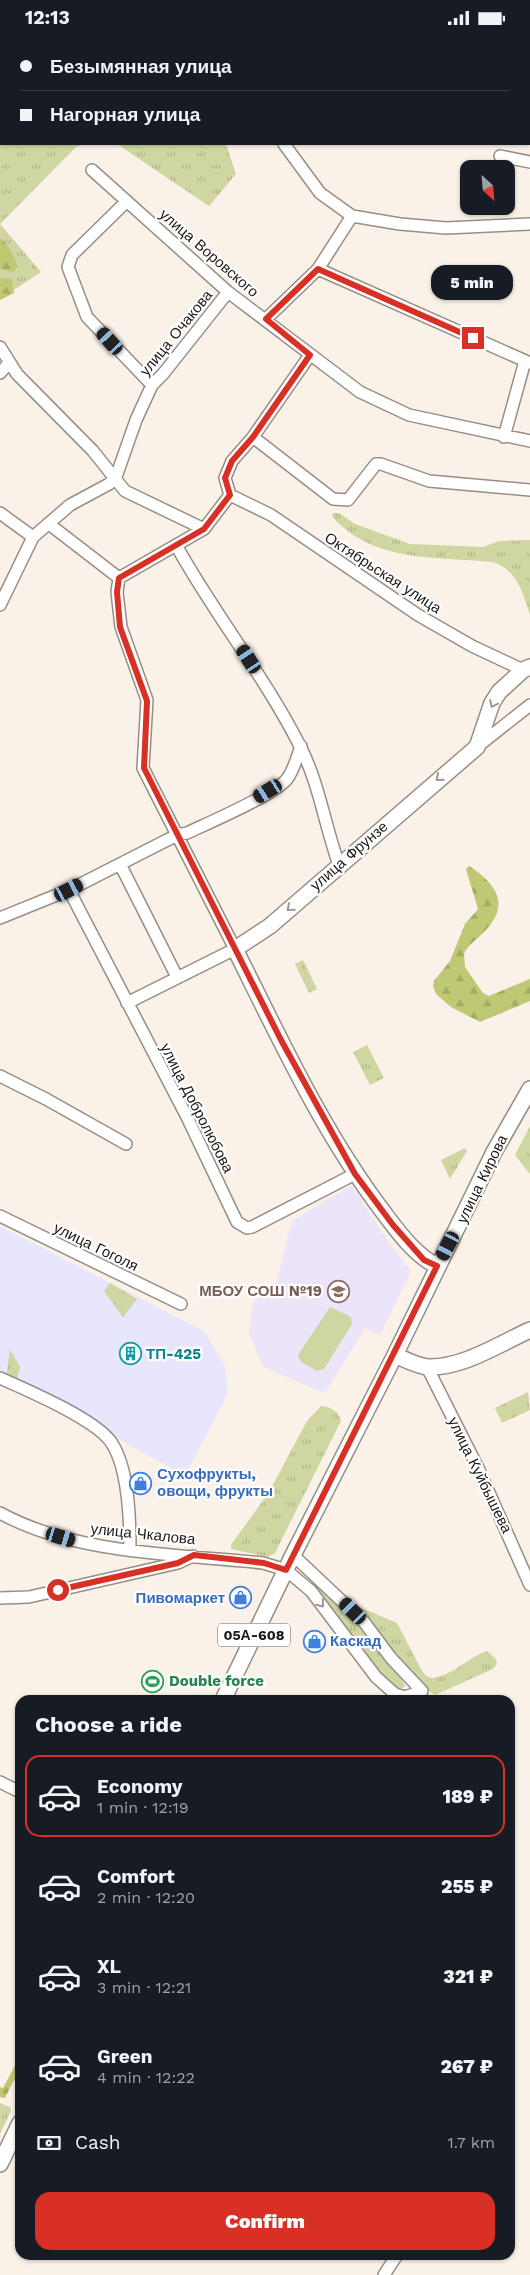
<!DOCTYPE html>
<meta charset="utf-8">
<style>
:root{--surface:#171b24;--page:#242831;--text:#f1f3f6;--muted:#9ea1a6;--line:#363941;--accent:#d93025}
body{margin:0;font-family:"Work Sans",sans-serif;background:var(--page);color:var(--text);height:100vh;display:flex;flex-direction:column;font-size:19px;white-space:nowrap}
*{box-sizing:border-box;margin:0}
p{font-size:16px;color:var(--muted)}
.icon{flex:none;width:28px;height:28px;fill:none;stroke:currentColor;stroke-width:2;stroke-linecap:round;stroke-linejoin:round}
.map{position:relative;flex:1;overflow:hidden}
.sheet{position:absolute;left:15px;top:1660px;width:500px;height:565px;display:flex;flex-direction:column;background:var(--surface);border-radius:15px;box-shadow:0 1px 4px #0004}
.sheet>*{flex:none}
.banner{position:absolute;left:0px;top:0px;width:530px;height:110px;box-shadow:0 1px 4px #0004;display:grid;align-content:center;height:110px;padding:0 20px;background:var(--surface)}
.needle{width:32px;rotate:154deg}
.tools{position:absolute;left:460px;top:125px;display:grid;gap:10px}
.tools a{display:grid;place-items:center;width:55px;height:55px;border-radius:10px;background:var(--surface);box-shadow:0 1px 4px #0004;font-size:25px}
.end{position:absolute;width:22px;height:22px;margin:-11px;border:6px solid #d93025;background:#fff;box-shadow:0 0 0 2px #fff}
.from{border-radius:50%}
.bubble{position:absolute;height:35px;border-radius:15px;background:var(--surface);box-shadow:0 1px 4px #0004;font-size:16px;font-weight:800;line-height:35px;text-align:center}
.car{position:absolute;width:15px;height:30px;margin:-15px -8px;border-radius:6px;box-shadow:0 0 4px 1px #0007;background:linear-gradient(#222 24%,#8ab4d8 0 40%,#222 0 76%,#8ab4d8 0 86%,#222 0)}
.banner b{display:flex;align-items:center;gap:18px;height:48px;font-size:19px}
.banner b+b{border-top:1px solid var(--line)}
.banner i{width:12px;height:12px;background:var(--text)}
ul{padding:0;list-style:none}
li{display:flex;align-items:center;gap:15px;height:82px;margin:0 10px 8px;padding:0 10px;border:2px solid transparent;border-radius:15px}
li div{flex:1}
li b{display:block;font-size:19px}
li em{font-style:normal;font-weight:800}
li.active{border-color:var(--accent)}
li>.icon{width:45px;height:45px;stroke-width:1.5}
h2{padding:0 20px;font-size:22px;line-height:60px}
.pay{display:flex;align-items:center;gap:12px;height:55px;padding:0 20px;font-size:19px}
.pay p{margin-inline-start:auto}
.primary-button{display:flex;gap:10px;margin-top:auto;padding:10px 20px}
.primary-button a{flex:1;height:58px;border-radius:15px;background:var(--accent);color:#fff;font-size:20px;font-weight:800;line-height:58px;text-align:center}
.status{display:flex;justify-content:space-between;align-items:center;height:35px;padding:0 25px;background:var(--surface);direction:ltr}
.status svg{height:14px;fill:currentColor}
.map>svg:first-child{display:block}
.commercial{fill:#e8e6fc}
.education{fill:#ece5fa}
.grass{fill:url(#grass-tufts)}
.forest{fill:url(#forest-firs)}
.garden{fill:#cfd6a2}
.lines{fill:none;stroke-linecap:round;stroke-linejoin:round}
.minor-casing{stroke:#978e86;stroke-width:14}
.major-casing{stroke:#978e86;stroke-width:18}
.minor{stroke:#fff;stroke-width:11}
.major{stroke:#fff;stroke-width:15}
.oneway{stroke:#999896}
.route{stroke:#d93025;stroke-width:6}
.labels{text-anchor:middle;stroke-width:4.5;stroke-linejoin:round;paint-order:stroke}
.shield{fill:#fff;stroke:#605e5c;stroke-width:1}
.shield-label{font-size:14px;font-weight:bold;fill:#1c1916}
.street-label{font-size:15px;fill:#1c1916;stroke:#fff}
.education-label{font-size:15px;font-weight:bold;fill:#785e54;stroke:#fff;text-anchor:end}
.culture-label{font-size:15px;font-weight:bold;fill:#0d838f;stroke:#fff;text-anchor:start}
.shop-label{font-size:15px;font-weight:bold;fill:#366cbe;stroke:#fff;text-anchor:start}
.leisure-label{font-size:15px;font-weight:bold;fill:#27864d;stroke:#fff;text-anchor:start}
</style>
<div class="status"><b>12:13</b><svg viewBox="0 0 49 12"><path d="M0 12V9h3v3zM5 12V6h3v6zM10 12V3h3v9zM15 12V0h3v12zM26 1h20v11H26zM47 4h2v5h-2z"/></svg></div>
<div class="map">
<svg width="530" height="2240" viewBox="0 0 530 2240">
<defs>
<pattern id="grass-tufts" width="24" height="20" patternUnits="userSpaceOnUse" patternTransform="scale(1.25)"><rect width="24" height="20" fill="#cfd6a2"/><path d="M3 7l-1-3M5 7V3M7 7l1-3M15 17l-1-3M17 17v-4M19 17l1-3" fill="none" stroke="#b1b78b"/></pattern>
<pattern id="forest-firs" width="22" height="20" patternUnits="userSpaceOnUse" patternTransform="scale(1.25)"><rect width="22" height="20" fill="#bfc974"/><path d="M5 1l3.5 6h-7zM16 11l3.5 6h-7z" fill="#a4ac64"/></pattern>
</defs>
<rect width="100%" height="100%" fill="#faf1e8"/>
<path class="commercial" d="M 0,1191 L 204,1296 L 225,1331 L 228,1358 L 185,1441 L 0,1339 Z"/>
<path class="education" d="M 352,1150 L 383,1199 L 411,1236 L 381,1298 L 379,1300 L 365,1293 L 325,1358 L 263,1332 L 249,1298 L 253,1268 L 261,1260 L 272,1264 L 292,1186 Z"/>
<path class="grass" d="M 0,0 L 45,1 L 1,1 L 1,109 L 84,109 L 76,112 L 0,189 Z
M 117,109 L 226,109 L 236,139 L 209,171 Z
M 0,189 L 41,237 L 0,264 Z
M 332,478 L 339,478 L 355,489 L 410,509 L 483,512 L 499,506 L 530,505 L 530,580 C 523,558 517,535 493,527 C 443,522 384,527 344,493 C 339,488 333,485 332,478 Z
M 303,925 L 317,954 L 309,958 L 295,929 Z
M 367,1010 L 384,1043 L 370,1050 L 353,1017 Z
M 530,1091 L 530,1139 L 515,1120 Z
M 465,1113 L 467,1116 L 450,1144 L 441,1125 Z
M 110,1248 L 137,1264 L 123,1282 L 104,1256 Z
M 10,1314 L 20,1332 L 17,1344 L 6,1342 Z
M 528,1357 L 530,1375 L 502,1388 L 495,1373 Z
M 321,1371 C 330,1372 339,1376 341,1386 L 275,1518 L 268,1522 L 231,1514 L 231,1510 L 269,1457 L 307,1386 Z
M 315,1548 L 348,1579 L 402,1645 L 405,1651 L 403,1653 L 398,1654 L 379,1638 L 313,1551 Z
M 352,1569 L 397,1588 L 421,1634 L 426,1641 L 432,1643 C 453,1641 468,1622 487,1616 L 496,1624 L 497,1629 L 493,1634 L 435,1660 L 419,1648 Z
M 0,2068 L 10,2072 L 11,2076 L 0,2099 Z"/>
<path class="forest" d="M 0,203 C 9,210 14,221 18,232 L 13,237 L 0,234 Z
M 0,243 L 12,244 L 14,258 L 0,265 Z
M 469,831 C 495,848 511,868 486,895 C 479,903 470,908 464,918 L 465,932 L 483,958 L 489,961 L 530,944 L 530,966 L 480,987 L 451,972 L 436,959 L 433,951 L 434,946 L 450,926 L 465,889 L 478,874 L 466,834 Z
M 20,2021 L 18,2047 L 14,2045 L 5,2063 L 0,2062 L 0,2052 L 3,2053 Z"/>
<path class="garden" d="M 330,1272 L 351,1282 L 352,1289 L 324,1334 L 317,1336 L 301,1327 L 298,1320 Z"/>
<g class="lines">
<defs>
<path id="minor" d="M 407,0 L 411,1
M 273,1 L 273,0
M 529,33 L 530,34
M 284,109 L 320,158 L 352,181 L 400,189 L 446,193 L 530,189
M 500,121 L 530,127
M 92,135 L 228,257 L 360,357 L 409,380 L 530,406
M 127,166 L 72,220 L 68,232 L 87,282 L 152,350
M 318,234 L 530,328
M 266,284 L 318,234 L 352,181
M 0,312 L 17,339 L 93,416 L 125,456 L 204,494
M 0,338 L 9,328
M 253,402 L 333,464 L 348,465 L 376,429 L 381,429 L 429,446 L 530,455
M 504,402 L 525,326
M 230,460 L 271,480 L 418,580 L 472,611 L 523,635
M 230,460 L 225,443 L 232,426 L 253,402 L 310,320
M 0,478 L 33,502
M 49,489 L 119,543 L 117,557 L 121,592 L 147,665 L 143,733 L 235,914 L 127,968
M 176,510 C 214,579 264,640 300,711 C 319,748 325,791 339,830
M 119,543 L 204,494 L 230,460
M 0,570 L 33,502 L 70,470 L 109,449 L 116,442 L 136,385 L 152,350 L 163,339 L 228,257
M 477,712 L 530,670
M 120,829 L 177,942
M 69,855 L 187,1082 L 237,1187 L 247,1193 L 252,1192 L 355,1139
M 0,883 L 69,855 L 177,800 L 187,798 C 208,788 274,760 287,744 C 294,735 297,722 301,711
M 0,1041 L 46,1064 L 126,1109
M 0,1181 L 181,1269
M 427,1332 L 479,1435 L 530,1550
M 0,1343 C 27,1355 95,1384 111,1407 C 129,1433 130,1485 130,1515
M 0,1478 C 77,1520 178,1519 263,1528 L 286,1535 L 311,1556 L 376,1642 L 395,1659 L 405,1662 L 422,1656 L 391,1623 L 364,1587 L 293,1520
M 0,1563 L 29,1562 L 178,1528 L 193,1521
M 0,1747 L 20,1757
M 384,2240 L 397,2220"/>
<path id="major" d="M 437,1231 C 415,1220 399,1198 384,1178 C 323,1098 280,1004 235,914 L 270,891 L 477,712 L 492,668 L 499,657 L 523,635 L 530,632
M 395,1320 C 404,1324 417,1331 428,1332 C 463,1333 499,1309 530,1295
M 223,1665 L 293,1520 L 395,1320 L 494,1117 L 530,1054
M 0,2129 L 20,2088"/>
</defs>
<use href="#minor" class="minor-casing"/>
<use href="#major" class="major-casing"/>
<use href="#minor" class="minor"/>
<use href="#major" class="major"/>
</g>
<defs><path id="oneway-chevron" d="M-2-3.5L2.5 0L-2 3.5" fill="none" stroke-width="1.6" stroke-linecap="round" stroke-linejoin="round" transform="scale(1.25)"/></defs>
<g class="oneway">
<use href="#oneway-chevron" transform="translate(493 669) rotate(115)"/>
<use href="#oneway-chevron" transform="translate(439 743) rotate(140)"/>
<use href="#oneway-chevron" transform="translate(290 873) rotate(139)"/>
<use href="#oneway-chevron" transform="translate(321 1569) rotate(52)"/>
</g>
<g class="lines">
<path class="route" d="M 58,1555 L 178,1528 L 194,1520 L 264,1528 L 286,1535 L 437,1231 L 424,1225 L 393,1190 L 355,1139 L 281,1005 L 144,733 L 147,666 L 120,592 L 117,557 L 119,543 L 204,494 L 230,460 L 225,443 L 232,426 L 253,402 L 310,320 L 266,284 L 318,234 L 473,303"/>
</g>
<defs>
<symbol id="school-ring" viewBox="-11 -11 22 22"><circle r="9.5" fill="#fff" stroke="#8d6e63" stroke-width="1.5"/><path d="M0-5L7-2L0 1L-7-2ZM-4 1L0 2.5L4 1V4Q0 6-4 4Z" fill="#8d6e63"/></symbol>
<symbol id="building-ring" viewBox="-11 -11 22 22"><circle r="9.5" fill="#fff" stroke="#0f9aa8" stroke-width="1.5"/><path d="M-4-6H4V6H1V3H-1V6H-4ZM-2.5-4.3h1.7v1.8h-1.7ZM.8-4.3h1.7v1.8H.8ZM-2.5-1h1.7V.8h-1.7ZM.8-1h1.7V.8H.8Z" fill="#0f9aa8"/></symbol>
<symbol id="shop-ring" viewBox="-11 -11 22 22"><circle r="9.5" fill="#fff" stroke="#3f7fe0" stroke-width="1.5"/><path d="M-5-2.5h2.3a2.7 3.5 0 0 1 5.4 0H5L5.5 6h-11ZM-1.5-2.5h3a1.5 2.3 0 0 0-3 0Z" fill="#3f7fe0"/></symbol>
<symbol id="stadium-ring" viewBox="-11 -11 22 22"><circle r="9.5" fill="#fff" stroke="#2e9e5b" stroke-width="1.5"/><path d="M0-5a6.5 5 0 1 0 0 10a6.5 5 0 1 0 0-10ZM-3.5-1.8h7v3.6h-7Z" fill="#2e9e5b"/></symbol>
</defs>
<g fill-rule="evenodd">
<use href="#school-ring" x="326" y="1244" width="25" height="25"/>
<use href="#building-ring" x="118" y="1306" width="25" height="25"/>
<use href="#shop-ring" x="128" y="1436" width="25" height="25"/>
<use href="#shop-ring" x="228" y="1550" width="25" height="25"/>
<use href="#shop-ring" x="302" y="1594" width="25" height="25"/>
<use href="#stadium-ring" x="140" y="1634" width="25" height="25"/>
</g>
<g class="labels">
<rect class="shield" x="218" y="1588.5" width="72" height="23" rx="4"/>
<g class="shield-label">
<text x="254" y="1605">05А-608</text>
</g>
<g class="street-label">
<text transform="translate(209 218) rotate(41)" y="5">улица Воровского</text>
<text transform="translate(176 298) rotate(-51)" y="5">улица Очакова</text>
<text transform="translate(383 538) rotate(33)" y="5">Октябрьская улица</text>
<text transform="translate(349 821) rotate(-41)" y="5">улица Фрунзе</text>
<text transform="translate(197 1073) rotate(63)" y="5">улица Добролюбова</text>
<text transform="translate(482 1144) rotate(-64)" y="5">улица Кирова</text>
<text transform="translate(96 1212) rotate(26)" y="5">улица Гоголя</text>
<text transform="translate(480 1440) rotate(64)" y="5">улица Куйбышева</text>
<text transform="translate(143 1499) rotate(6)" y="5">улица Чкалова</text>
</g>
<g class="education-label">
<text x="322" y="1261">МБОУ СОШ №19</text>
</g>
<g class="culture-label">
<text x="146" y="1324">ТП-425</text>
</g>
<g class="shop-label">
<text x="157" y="1444">Сухофрукты,<tspan x="157" dy="17">овощи, фрукты</tspan></text>
<text x="225" y="1568" text-anchor="end">Пивомаркет</text>
<text x="330" y="1611">Каскад</text>
</g>
<g class="leisure-label">
<text x="169" y="1651">Double force</text>
</g>
</g>
</svg>
<div class="tools">
<a><svg class="needle" viewBox="-14 -14 28 28"><path d="M0-13l5 13h-10z" fill="#e53935"/><path d="M0 13l5-13h-10z" fill="#9ea1a6"/></svg></a>
</div>
<i class="end from" style="left:58px;top:1555px"></i>
<i class="end" style="left:473px;top:303px"></i>
<div class="bubble" style="left:431px;top:230px;width:82px">5 min</div>
<i class="car" style="left:110px;top:306px;rotate:318deg"></i>
<i class="car" style="left:249px;top:624px;rotate:327deg"></i>
<i class="car" style="left:268px;top:756px;rotate:239deg"></i>
<i class="car" style="left:69px;top:855px;rotate:63deg"></i>
<i class="car" style="left:448px;top:1211px;rotate:208deg"></i>
<i class="car" style="left:61px;top:1502px;rotate:107deg"></i>
<i class="car" style="left:353px;top:1576px;rotate:315deg"></i>
<div class="banner">
<b><i class="from"></i>Безымянная улица</b>
<b><i></i>Нагорная улица</b>
</div>
<section class="sheet">
<h2>Choose a ride</h2>
<ul>
<li class="active"><svg class="icon" aria-label="car" viewBox="0 0 24 24"><path d="M5 17H2v-5l4-1 3-4h7l3 4 3 1v5h-3M9 17h6M6 11h13"/><circle cx="7" cy="17" r="2"/><circle cx="17" cy="17" r="2"/></svg><div><b>Economy</b><p>1 min · 12:19</p></div><em>189 ₽</em></li>
<li><svg class="icon" aria-label="car" viewBox="0 0 24 24"><path d="M5 17H2v-5l4-1 3-4h7l3 4 3 1v5h-3M9 17h6M6 11h13"/><circle cx="7" cy="17" r="2"/><circle cx="17" cy="17" r="2"/></svg><div><b>Comfort</b><p>2 min · 12:20</p></div><em>255 ₽</em></li>
<li><svg class="icon" aria-label="car" viewBox="0 0 24 24"><path d="M5 17H2v-5l4-1 3-4h7l3 4 3 1v5h-3M9 17h6M6 11h13"/><circle cx="7" cy="17" r="2"/><circle cx="17" cy="17" r="2"/></svg><div><b>XL</b><p>3 min · 12:21</p></div><em>321 ₽</em></li>
<li><svg class="icon" aria-label="car" viewBox="0 0 24 24"><path d="M5 17H2v-5l4-1 3-4h7l3 4 3 1v5h-3M9 17h6M6 11h13"/><circle cx="7" cy="17" r="2"/><circle cx="17" cy="17" r="2"/></svg><div><b>Green</b><p>4 min · 12:22</p></div><em>267 ₽</em></li>
</ul>
<div class="pay"><svg class="icon" aria-label="cash" viewBox="0 0 24 24"><path d="M3 7h18v10H3z"/><circle cx="12" cy="12" r="2"/></svg>Cash<p>1.7 km</p></div>
<div class="primary-button"><a>Confirm</a></div>
</section>
</div>
